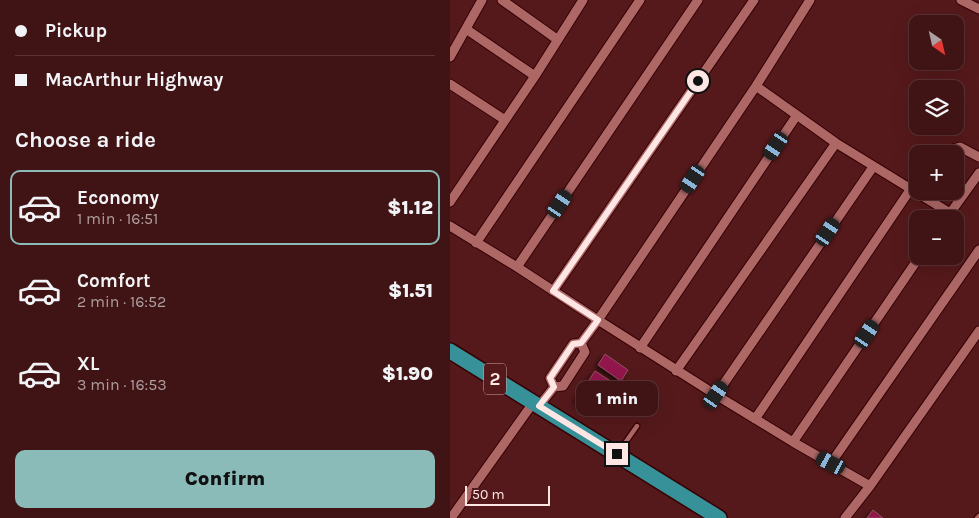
<!DOCTYPE html>
<meta charset="utf-8">
<style>
:root{--surface:#401314;--page:#471c1d;--text:#f1f3f6;--muted:#ae9ea0;--line:#593234;--accent:#8bbbb9}
body{margin:0;font-family:Karla,sans-serif;background:var(--page);color:var(--text);height:100vh;display:flex;flex-direction:column;font-size:19px;white-space:nowrap}
*{box-sizing:border-box;margin:0}
p{font-size:16px;color:var(--muted)}
.icon{flex:none;width:28px;height:28px;fill:none;stroke:currentColor;stroke-width:2;stroke-linecap:round;stroke-linejoin:round}
.map{position:relative;flex:1;overflow:hidden}
.panel{display:flex;flex-direction:column;background:var(--surface);width:450px}
.panel>*{flex:none}
.banner{display:grid;align-content:center;height:110px;padding:0 15px;background:var(--surface)}
.needle{width:32px;rotate:146deg}
.tools{position:absolute;left:459px;top:15px;display:grid;gap:10px}
.tools a{display:grid;place-items:center;width:55px;height:55px;border-radius:10px;background:var(--surface);box-shadow:0 5px 20px #0002,0 0 0 1px var(--line);font-size:25px}
.scale{position:absolute;left:15px;bottom:12px;width:85px;box-sizing:border-box;padding-left:5px;border:2px solid #fee6e5;border-top:0;font-size:14px;line-height:18px;white-space:nowrap;color:#fee6e5;-webkit-text-stroke:4px #55191b;paint-order:stroke}
.end{position:absolute;width:22px;height:22px;margin:-11px;border:6px solid #fee6e5;background:#111;box-shadow:0 0 0 2px #111}
.from{border-radius:50%}
.bubble{position:absolute;height:35px;border-radius:10px;background:var(--surface);box-shadow:0 5px 20px #0002,0 0 0 1px var(--line);font-size:16px;font-weight:800;line-height:35px;text-align:center}
.car{position:absolute;width:15px;height:30px;margin:-15px -8px;border-radius:6px;box-shadow:0 0 4px 1px #0007;background:linear-gradient(#222 24%,#8ab4d8 0 40%,#222 0 76%,#8ab4d8 0 86%,#222 0)}
.banner b{display:flex;align-items:center;gap:18px;height:48px;font-size:19px}
.banner b+b{border-top:1px solid var(--line)}
.banner i{width:12px;height:12px;background:var(--text)}
ul{padding:0;list-style:none}
li{display:flex;align-items:center;gap:15px;height:75px;margin:0 10px 8px;padding:0 5px;border:2px solid transparent;border-radius:10px}
li div{flex:1}
li b{display:block;font-size:19px}
li em{font-style:normal;font-weight:800}
li.active{border-color:var(--accent)}
li>.icon{width:45px;height:45px;stroke-width:1.5}
h2{padding:0 15px;font-size:22px;line-height:60px}
.action{display:flex;gap:10px;margin-top:auto;padding:10px 15px}
.action a{flex:1;height:58px;border-radius:10px;background:var(--accent);color:#111;font-size:20px;font-weight:800;line-height:58px;text-align:center}
main{display:flex;flex:1;min-height:0}
.map>svg:first-child{display:block}
.building{fill:#92194b;stroke:#904f62;filter:url(#shadow)}
.lines{fill:none;stroke-linecap:round;stroke-linejoin:round}
.service-casing{stroke:#370004;stroke-width:7}
.minor-casing{stroke:#370004;stroke-width:11}
.trunk-casing{stroke:#370004;stroke-width:18}
.service{stroke:#ad6866;stroke-width:4.5}
.minor{stroke:#ad6866;stroke-width:9}
.trunk{stroke:#369198;stroke-width:15}
.route{stroke:#fee6e5;stroke-width:6}
.labels{text-anchor:middle;stroke-width:5;stroke-linejoin:round;paint-order:stroke}
.shield{fill:#55191b;stroke:#cba8a8;stroke-width:1}
.shield-label{font-size:18px;font-weight:bold;fill:#fee6e5}
</style>
<main>
<section class="panel">
<div class="banner">
<b><i class="from"></i>Pickup</b>
<b><i></i>MacArthur Highway</b>
</div>
<h2>Choose a ride</h2>
<ul>
<li class="active"><svg class="icon" aria-label="car" viewBox="0 0 24 24"><path d="M5 17H2v-5l4-1 3-4h7l3 4 3 1v5h-3M9 17h6M6 11h13"/><circle cx="7" cy="17" r="2"/><circle cx="17" cy="17" r="2"/></svg><div><b>Economy</b><p>1 min · 16:51</p></div><em>$1.12</em></li>
<li><svg class="icon" aria-label="car" viewBox="0 0 24 24"><path d="M5 17H2v-5l4-1 3-4h7l3 4 3 1v5h-3M9 17h6M6 11h13"/><circle cx="7" cy="17" r="2"/><circle cx="17" cy="17" r="2"/></svg><div><b>Comfort</b><p>2 min · 16:52</p></div><em>$1.51</em></li>
<li><svg class="icon" aria-label="car" viewBox="0 0 24 24"><path d="M5 17H2v-5l4-1 3-4h7l3 4 3 1v5h-3M9 17h6M6 11h13"/><circle cx="7" cy="17" r="2"/><circle cx="17" cy="17" r="2"/></svg><div><b>XL</b><p>3 min · 16:53</p></div><em>$1.90</em></li>
</ul>
<div class="action"><a>Confirm</a></div>
</section>
<div class="map">
<svg width="529" height="518" viewBox="0 0 529 518">
<defs>
<filter id="shadow"><feDropShadow dx="-3" dy="3" stdDeviation="2.5" flood-color="#0009"/></filter>
</defs>
<rect width="100%" height="100%" fill="#55191b"/>
<path class="building" d="M 155,354 L 178,370 L 171,381 L 148,365 Z
M 145,371 L 162,382 L 142,411 L 126,400 Z
M 423,510 L 433,518 L 417,518 Z"/>
<g class="lines">
<defs>
<path id="service" d="M 168,453 L 187,426
M 527,518 L 529,516"/>
<path id="minor" d="M 52,0 L 108,40
M 511,0 L 529,9
M 16,29 L 85,76
M 0,57 L 32,0
M 0,84 L 55,120
M 306,86 L 386,143 L 500,213
M 500,154 L 503,149 L 510,147 L 529,157
M 0,202 L 85,76 L 133,0
M 496,219 L 529,173
M 0,226 L 67,267 L 148,320 L 306,86 L 360,0
M 26,243 L 190,0
M 67,267 L 248,0
M 103,291 L 304,0
M 190,348 L 347,115
M 226,371 L 386,143
M 104,387 L 100,378 L 123,344 L 131,343 L 148,320 L 266,395 L 343,442 L 420,486
M 266,395 L 423,167
M 89,406 L 104,387 L 113,386 L 135,352 L 131,343
M 305,419 L 460,190
M 343,442 L 470,256
M 381,463 L 529,250
M 1,518 L 83,403
M 395,518 L 420,486 L 529,331"/>
<path id="trunk" d="M 0,351 L 269,518"/>
</defs>
<use href="#service" class="service-casing"/>
<use href="#minor" class="minor-casing"/>
<use href="#trunk" class="trunk-casing"/>
<use href="#service" class="service"/>
<use href="#minor" class="minor"/>
<use href="#trunk" class="trunk"/>
</g>
<g class="lines">
<path class="route" d="M 167,454 L 89,406 L 104,387 L 100,378 L 123,344 L 131,343 L 148,320 L 103,291 L 248,81"/>
</g>
<g class="labels">
<rect class="shield" x="34" y="363.5" width="22" height="31" rx="4"/>
<g class="shield-label">
<text x="45" y="385">2</text>
</g>
</g>
</svg>
<div class="tools">
<a><svg class="needle" viewBox="-14 -14 28 28"><path d="M0-13l5 13h-10z" fill="#e53935"/><path d="M0 13l5-13h-10z" fill="#ae9ea0"/></svg></a>
<a><svg class="icon" aria-label="layers" viewBox="0 0 24 24"><path d="M12 4l9 5-9 5-9-5zM3 14l9 5 9-5"/></svg></a>
<a>+</a>
<a>−</a>
</div>
<div class="scale">50 m</div>
<i class="end from" style="left:248px;top:81px"></i>
<i class="end" style="left:167px;top:454px"></i>
<div class="bubble" style="left:126px;top:381px;width:82px">1 min</div>
<i class="car" style="left:326px;top:146px;rotate:214deg"></i>
<i class="car" style="left:243px;top:179px;rotate:214deg"></i>
<i class="car" style="left:110px;top:204px;rotate:34deg"></i>
<i class="car" style="left:378px;top:232px;rotate:34deg"></i>
<i class="car" style="left:417px;top:334px;rotate:34deg"></i>
<i class="car" style="left:266px;top:395px;rotate:35deg"></i>
<i class="car" style="left:381px;top:463px;rotate:298deg"></i>
</div>
</main>
